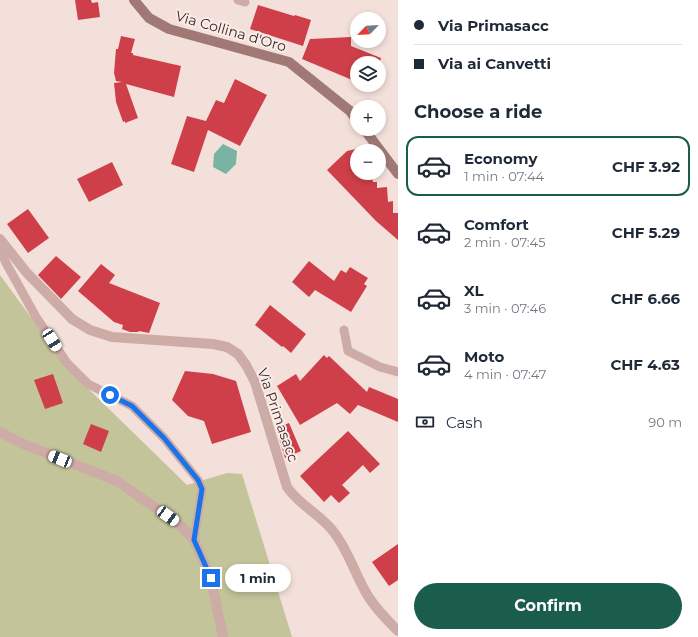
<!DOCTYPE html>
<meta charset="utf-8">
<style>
:root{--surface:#fff;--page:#f6f6f7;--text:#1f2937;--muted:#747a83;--line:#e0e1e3;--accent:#1a5d4c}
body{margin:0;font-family:Montserrat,sans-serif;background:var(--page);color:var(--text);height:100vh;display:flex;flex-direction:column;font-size:15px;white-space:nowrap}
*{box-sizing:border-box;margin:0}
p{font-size:13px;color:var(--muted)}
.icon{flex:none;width:22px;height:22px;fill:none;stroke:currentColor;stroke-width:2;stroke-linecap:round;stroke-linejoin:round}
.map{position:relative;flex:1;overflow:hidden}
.drawer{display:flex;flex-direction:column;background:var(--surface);width:300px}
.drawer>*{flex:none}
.guide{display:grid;align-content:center;height:88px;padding:0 16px;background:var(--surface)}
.needle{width:26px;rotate:245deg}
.buttons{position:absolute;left:350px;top:12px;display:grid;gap:8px}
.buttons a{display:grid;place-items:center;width:36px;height:36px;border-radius:50%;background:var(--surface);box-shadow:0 2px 6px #0003;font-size:20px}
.end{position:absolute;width:18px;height:18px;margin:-9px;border:5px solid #1a73e8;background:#fff;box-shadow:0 0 0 2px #fff}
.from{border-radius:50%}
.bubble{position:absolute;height:28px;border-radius:14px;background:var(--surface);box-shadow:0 2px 6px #0003;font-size:13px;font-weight:700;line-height:28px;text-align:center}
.car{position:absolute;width:12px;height:24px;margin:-12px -6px;border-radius:5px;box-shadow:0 0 3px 1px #0007;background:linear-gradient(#fff 24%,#345 0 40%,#fff 0 76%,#345 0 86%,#fff 0)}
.guide b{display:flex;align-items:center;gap:14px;height:38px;font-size:15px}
.guide b+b{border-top:1px solid var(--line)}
.guide i{width:10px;height:10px;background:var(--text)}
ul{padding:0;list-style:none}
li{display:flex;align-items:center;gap:12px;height:60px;margin:0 8px 6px;padding:0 8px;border:2px solid transparent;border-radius:12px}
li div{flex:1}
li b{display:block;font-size:15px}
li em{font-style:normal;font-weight:700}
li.on{border-color:var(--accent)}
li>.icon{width:36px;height:36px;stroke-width:1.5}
h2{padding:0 16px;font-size:18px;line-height:48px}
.pay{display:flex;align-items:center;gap:10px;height:44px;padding:0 16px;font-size:15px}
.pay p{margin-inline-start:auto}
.action{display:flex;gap:8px;margin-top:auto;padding:8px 16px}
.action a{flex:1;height:46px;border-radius:24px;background:var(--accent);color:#fff;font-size:16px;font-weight:700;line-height:46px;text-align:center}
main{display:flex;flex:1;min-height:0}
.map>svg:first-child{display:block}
.green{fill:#c3c49a}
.water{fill:#78b3a3}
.building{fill:#ce3f49}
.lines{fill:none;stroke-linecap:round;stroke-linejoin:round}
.lane{stroke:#cdaba6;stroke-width:9}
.street{stroke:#cdaba6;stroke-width:10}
.secondary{stroke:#a07977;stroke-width:10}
.route{stroke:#1a73e8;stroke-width:5}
.labels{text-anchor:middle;stroke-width:4;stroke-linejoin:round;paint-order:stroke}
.street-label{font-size:14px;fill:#382727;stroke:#fbece8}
</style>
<main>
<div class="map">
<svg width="398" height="637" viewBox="0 0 398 637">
<rect width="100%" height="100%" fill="#f4e0db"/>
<path class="green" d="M 0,275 L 70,371 L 187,485 L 227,473 L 242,474 L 292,637 L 0,637 Z"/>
<path class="water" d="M 223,144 L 237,151 L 236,164 L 226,174 L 213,167 L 214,154 Z"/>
<path class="building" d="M 75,0 L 91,0 L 92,3 L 98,2 L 100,17 L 78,20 Z
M 258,5 L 294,16 L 295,15 L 311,20 L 303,46 L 250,29 Z
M 121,36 L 135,39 L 131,53 L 133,53 L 133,55 L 181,66 L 174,97 L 126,84 L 138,118 L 125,123 L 125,121 L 123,122 L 116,102 L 114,83 L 122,82 L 116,81 L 114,73 L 116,49 L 118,49 Z
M 351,37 L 351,46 L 381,58 L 379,64 L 357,63 L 357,82 L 302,59 L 310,39 Z
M 235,79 L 267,95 L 240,146 L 208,130 L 194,172 L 171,164 L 187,116 L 206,121 L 216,100 L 224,103 Z
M 356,149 L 357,173 L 371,173 L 373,182 L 377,182 L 377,188 L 387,187 L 388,202 L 393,201 L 393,213 L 398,213 L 398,240 L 376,221 L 327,170 L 347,151 Z
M 112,162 L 123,185 L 89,202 L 77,179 Z
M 28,209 L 49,238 L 28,253 L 7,224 Z
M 56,256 L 81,277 L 61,299 L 38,275 Z
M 309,261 L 334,281 L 341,270 L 346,273 L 350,267 L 368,278 L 364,284 L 367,286 L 351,312 L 315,290 L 309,297 L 292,282 Z
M 101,264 L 115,275 L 109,283 L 160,303 L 149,333 L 139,331 L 138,332 L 130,332 L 122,329 L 123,325 L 114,322 L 78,291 Z
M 270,305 L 306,334 L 291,353 L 283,346 L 282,347 L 255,325 Z
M 324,355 L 327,358 L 329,356 L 367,392 L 369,387 L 398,399 L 398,422 L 358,405 L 350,414 L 337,403 L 300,425 L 277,386 L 296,374 L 300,381 Z
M 185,371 L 213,374 L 236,381 L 251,432 L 212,444 L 204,421 L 188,416 L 172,400 Z
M 53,374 L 63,403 L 45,409 L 34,380 Z
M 289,423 L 301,451 L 285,458 L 276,428 Z
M 91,424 L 109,431 L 101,452 L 83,444 Z
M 348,431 L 380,464 L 370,473 L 363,465 L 342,485 L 350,493 L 339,503 L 331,495 L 324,502 L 300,476 Z
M 398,544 L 398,580 L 389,586 L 372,562 Z"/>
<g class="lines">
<path class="lane" d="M 238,0 L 245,2
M 0,249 L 6,263 L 36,317 L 67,363 L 88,384 L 132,406 L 164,438 L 198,480 L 202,489 L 194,540
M 344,330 L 348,351 L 380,367 L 398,372"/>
<path class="street" d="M 0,239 L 27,273 L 72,319 L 90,330 L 112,337 L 213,344 L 227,347 L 238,354 L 246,365 L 255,382 L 287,487 C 300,506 320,514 333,531 C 349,551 355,575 368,596 C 376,609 387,620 398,631
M 0,432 L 21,443 L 117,481 L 180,525 L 194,540 L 211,578 L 223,637"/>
<path class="secondary" d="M 134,0 L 149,18 L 169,29 L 289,62 L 350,111 L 357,121
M 364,129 L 398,174"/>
</g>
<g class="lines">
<path class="route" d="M 110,395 L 132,406 L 164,438 L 198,480 L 202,489 L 194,540 L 211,578"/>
</g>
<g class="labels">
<g class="street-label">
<text transform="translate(231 31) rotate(16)" y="5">Via Collina d'Oro</text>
<text transform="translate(278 415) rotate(71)" y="5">Via Primasacc</text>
</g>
</g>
</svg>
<div class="buttons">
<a><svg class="needle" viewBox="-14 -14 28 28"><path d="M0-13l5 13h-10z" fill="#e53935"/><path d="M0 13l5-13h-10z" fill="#747a83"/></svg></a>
<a><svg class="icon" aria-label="layers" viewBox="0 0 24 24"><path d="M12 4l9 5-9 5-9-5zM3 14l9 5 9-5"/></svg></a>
<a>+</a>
<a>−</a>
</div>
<i class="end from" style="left:110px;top:395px"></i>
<i class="end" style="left:211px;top:578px"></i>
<div class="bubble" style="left:225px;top:564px;width:66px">1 min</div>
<i class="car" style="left:52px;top:340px;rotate:147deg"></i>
<i class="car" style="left:60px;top:459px;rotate:292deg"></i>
<i class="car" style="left:168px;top:516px;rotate:126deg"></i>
</div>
<section class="drawer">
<div class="guide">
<b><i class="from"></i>Via Primasacc</b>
<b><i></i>Via ai Canvetti</b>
</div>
<h2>Choose a ride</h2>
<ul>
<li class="on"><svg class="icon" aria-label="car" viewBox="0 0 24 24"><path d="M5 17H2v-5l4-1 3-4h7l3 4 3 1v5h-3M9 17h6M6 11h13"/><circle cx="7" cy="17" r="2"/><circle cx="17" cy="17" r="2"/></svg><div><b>Economy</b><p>1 min · 07:44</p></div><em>CHF 3.92</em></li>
<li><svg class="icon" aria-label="car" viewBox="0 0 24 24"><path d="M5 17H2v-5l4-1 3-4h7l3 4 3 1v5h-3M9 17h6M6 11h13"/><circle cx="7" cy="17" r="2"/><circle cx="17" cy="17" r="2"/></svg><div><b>Comfort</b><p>2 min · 07:45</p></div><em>CHF 5.29</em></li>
<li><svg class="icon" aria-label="car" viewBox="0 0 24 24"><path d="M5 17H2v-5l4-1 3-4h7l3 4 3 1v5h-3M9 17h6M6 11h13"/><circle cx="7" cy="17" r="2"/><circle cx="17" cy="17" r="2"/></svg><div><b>XL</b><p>3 min · 07:46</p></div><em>CHF 6.66</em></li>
<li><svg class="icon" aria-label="car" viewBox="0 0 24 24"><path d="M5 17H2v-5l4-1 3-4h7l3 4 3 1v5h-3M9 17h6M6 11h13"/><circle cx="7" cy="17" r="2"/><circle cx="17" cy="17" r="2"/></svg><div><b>Moto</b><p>4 min · 07:47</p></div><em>CHF 4.63</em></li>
</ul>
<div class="pay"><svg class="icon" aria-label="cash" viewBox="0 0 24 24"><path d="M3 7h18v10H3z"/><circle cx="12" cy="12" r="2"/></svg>Cash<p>90 m</p></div>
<div class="action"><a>Confirm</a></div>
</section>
</main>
